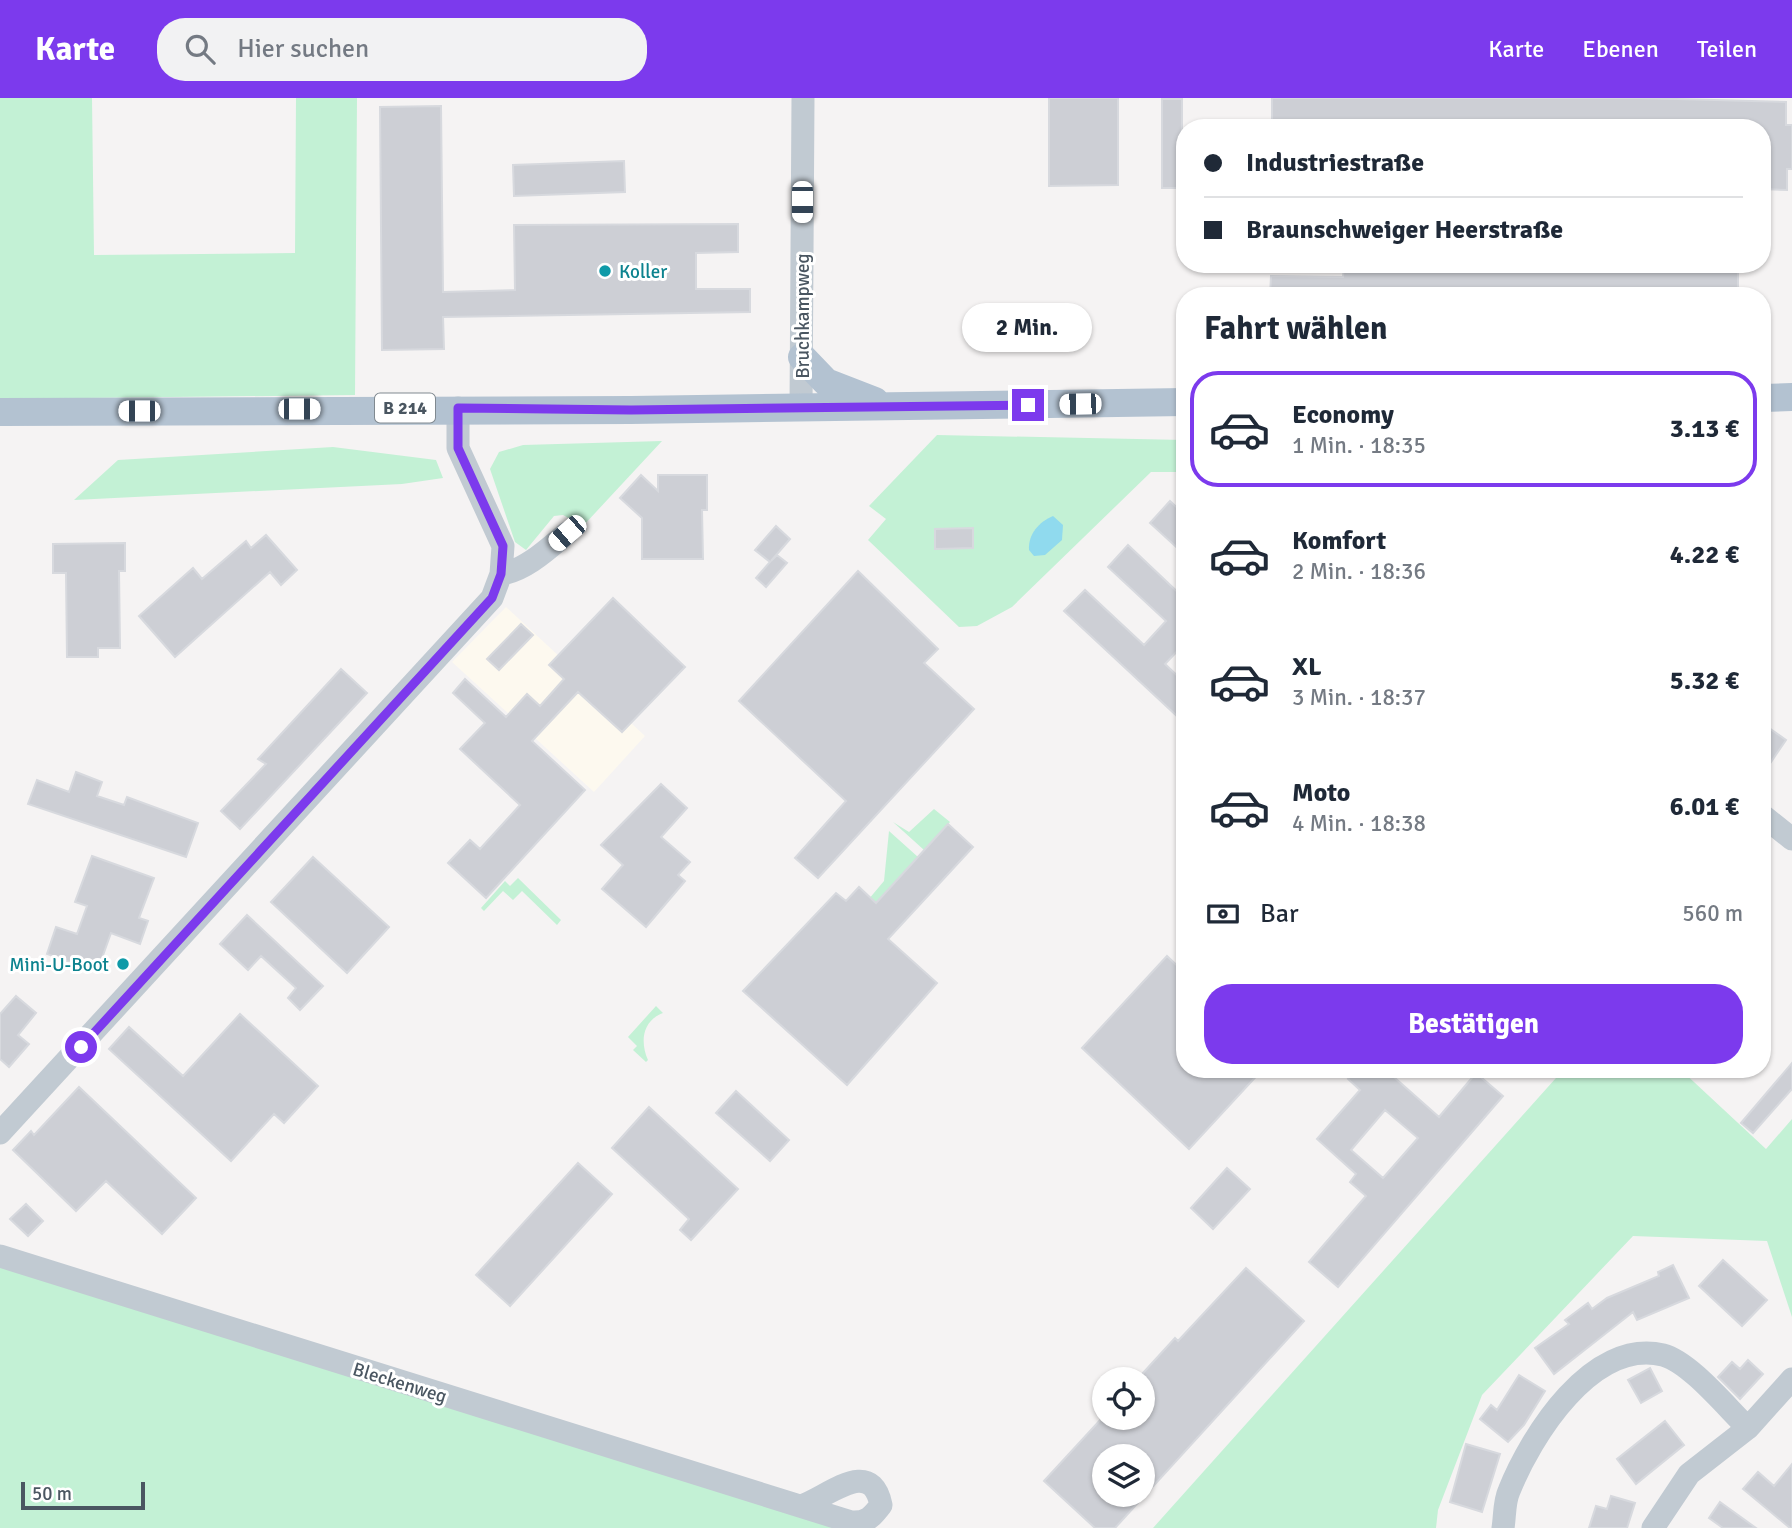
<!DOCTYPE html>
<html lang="de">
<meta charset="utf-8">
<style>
:root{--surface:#fff;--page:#f2f2f3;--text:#1f2937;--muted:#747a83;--line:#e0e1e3;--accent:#7c3aed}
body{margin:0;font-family:Signika,sans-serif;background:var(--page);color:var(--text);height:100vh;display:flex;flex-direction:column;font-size:26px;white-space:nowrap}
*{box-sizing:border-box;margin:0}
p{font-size:23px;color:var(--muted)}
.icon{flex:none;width:38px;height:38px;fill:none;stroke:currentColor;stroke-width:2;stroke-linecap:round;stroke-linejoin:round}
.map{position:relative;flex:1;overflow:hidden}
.sheet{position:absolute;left:1176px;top:189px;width:595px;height:791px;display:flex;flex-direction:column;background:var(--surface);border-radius:28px;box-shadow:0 2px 5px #0004}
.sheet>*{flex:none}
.banner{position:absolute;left:1176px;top:21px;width:595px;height:154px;border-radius:28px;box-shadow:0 2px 5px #0004;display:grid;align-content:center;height:154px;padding:0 28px;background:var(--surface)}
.controls{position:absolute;left:1092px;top:1269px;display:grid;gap:14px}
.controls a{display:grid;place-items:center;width:63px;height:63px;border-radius:50%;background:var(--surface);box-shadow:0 2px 5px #0004;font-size:35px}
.scale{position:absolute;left:21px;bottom:18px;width:124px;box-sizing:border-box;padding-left:7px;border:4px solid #4a5661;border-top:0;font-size:19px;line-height:24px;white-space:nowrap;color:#4a5661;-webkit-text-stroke:5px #fff;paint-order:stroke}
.end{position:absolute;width:32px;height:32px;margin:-16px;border:9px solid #7c3aed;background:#fff;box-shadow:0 0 0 4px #fff}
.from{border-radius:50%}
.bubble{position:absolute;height:49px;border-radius:24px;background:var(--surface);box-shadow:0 2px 5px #0004;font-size:23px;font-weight:700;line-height:49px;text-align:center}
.car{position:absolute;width:21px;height:42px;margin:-21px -10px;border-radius:9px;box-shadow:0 0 5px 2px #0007;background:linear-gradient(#fff 24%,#345 0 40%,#fff 0 76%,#345 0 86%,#fff 0)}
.banner b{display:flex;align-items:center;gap:24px;height:66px;font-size:26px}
.banner b+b{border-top:2px solid var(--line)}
.banner i{width:18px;height:18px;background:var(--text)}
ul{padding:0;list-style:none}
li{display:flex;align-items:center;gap:21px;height:116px;margin:0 14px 10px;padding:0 14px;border:4px solid transparent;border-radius:28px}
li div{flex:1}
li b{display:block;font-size:26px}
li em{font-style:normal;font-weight:700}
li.selected{border-color:var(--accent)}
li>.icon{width:63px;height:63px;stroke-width:1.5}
h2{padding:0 28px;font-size:32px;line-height:84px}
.pay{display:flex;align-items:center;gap:18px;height:77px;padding:0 28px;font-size:26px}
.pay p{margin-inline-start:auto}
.primary-button{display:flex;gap:14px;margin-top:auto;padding:14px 28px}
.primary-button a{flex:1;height:80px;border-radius:28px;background:var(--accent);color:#fff;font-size:28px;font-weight:700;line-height:80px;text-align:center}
header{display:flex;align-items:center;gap:42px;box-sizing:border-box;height:98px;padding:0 35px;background:var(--accent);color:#fff}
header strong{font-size:33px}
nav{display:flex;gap:38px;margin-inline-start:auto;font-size:24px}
.search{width:490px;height:63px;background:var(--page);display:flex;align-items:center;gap:18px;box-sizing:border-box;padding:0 24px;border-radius:28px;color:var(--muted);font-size:26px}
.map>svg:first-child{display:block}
.commercial{fill:#fdf9ef}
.green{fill:#c3f1d5}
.water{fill:#90daee}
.building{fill:#cdcfd5;stroke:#d7d9de;stroke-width:2;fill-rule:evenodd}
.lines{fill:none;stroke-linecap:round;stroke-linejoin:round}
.minor{stroke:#c1cad2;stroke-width:23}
.major{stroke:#b3c2d1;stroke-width:28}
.route{stroke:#7c3aed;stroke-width:9}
.culture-dot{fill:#0f9aa8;stroke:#fff;stroke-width:2.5}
.labels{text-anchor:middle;stroke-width:6;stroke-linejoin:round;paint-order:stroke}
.shield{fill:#fff;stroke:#808990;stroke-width:2}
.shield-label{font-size:18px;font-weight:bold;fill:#4a5661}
.culture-label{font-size:19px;fill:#0d838f;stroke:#fff;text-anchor:start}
.street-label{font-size:19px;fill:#4a5661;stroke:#fff}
</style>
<header>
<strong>Karte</strong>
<div class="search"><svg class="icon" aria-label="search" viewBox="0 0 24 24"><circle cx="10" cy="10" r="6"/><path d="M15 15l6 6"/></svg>Hier suchen</div>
<nav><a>Karte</a><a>Ebenen</a><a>Teilen</a></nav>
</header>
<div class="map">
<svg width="1792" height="1430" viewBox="0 0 1792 1430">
<rect width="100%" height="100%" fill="#f5f3f3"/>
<path class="commercial" d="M 506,509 L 645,638 L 594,694 L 452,564 Z"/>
<path class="green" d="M 0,0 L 92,0 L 94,157 L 295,155 L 296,0 L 357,0 L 355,297 L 0,301 Z
M 937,337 L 1185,342 L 1185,374 L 1151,374 L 1012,509 L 977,528 L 959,529 L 868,442 L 886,421 L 869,408 Z
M 662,343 L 583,428 L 563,417 L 554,418 L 526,452 L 515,444 L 490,371 L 499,354 L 523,347 Z
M 333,349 L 436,362 L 443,380 L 402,386 L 74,402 L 118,362 Z
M 934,711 L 950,724 L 924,752 L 893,724 L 909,734 Z
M 889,733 L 918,759 L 863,819 L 858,814 L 884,783 Z
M 518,780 L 561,822 L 557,827 L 522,793 L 513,802 L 503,793 L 484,813 L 481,810 L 505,783 L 510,788 Z
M 656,908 L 663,915 C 642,923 640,944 648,962 L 646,964 L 633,952 L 637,948 L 628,939 Z
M 1564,971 L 1680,971 L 1766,1051 L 1792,1021 L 1792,1219 L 1767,1143 L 1633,1138 L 1482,1297 L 1438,1412 L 1436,1430 L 1153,1430 Z
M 0,1166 L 837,1430 L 0,1430 Z"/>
<path class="water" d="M 1053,418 L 1063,427 L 1062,442 L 1045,457 L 1034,458 L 1029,452 C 1028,436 1039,424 1053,418 Z"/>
<path class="building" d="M 1049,0 L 1118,0 L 1118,87 L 1049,88 Z
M 1272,0 L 1640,0 L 1786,4 L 1786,27 L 1792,27 L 1792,71 L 1787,71 L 1787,92 L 1762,91 L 1762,30 L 1272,30 Z
M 1162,1 L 1182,1 L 1182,90 L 1162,90 Z
M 441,8 L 443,194 L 515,192 L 514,127 L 738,126 L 738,154 L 696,155 L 696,191 L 750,191 L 750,214 L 443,219 L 444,251 L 382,252 L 380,9 Z
M 624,63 L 625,94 L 514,98 L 513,67 Z
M 1344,166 L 1738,166 L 1738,198 L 1311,195 L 1311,198 L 1270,198 L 1271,178 L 1343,179 Z
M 641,377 L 658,393 L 658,377 L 707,377 L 707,412 L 702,412 L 703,461 L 642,461 L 642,420 L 620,400 Z
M 1170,403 L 1185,417 L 1185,457 L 1150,425 Z
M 776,428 L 790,441 L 771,463 L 777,457 L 787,465 L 766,489 L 756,480 L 770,464 L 755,452 Z
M 973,430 L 973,450 L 935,451 L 935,431 Z
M 266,437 L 297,472 L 281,487 L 270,474 L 175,559 L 139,518 L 193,470 L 202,481 L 246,443 L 251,450 Z
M 125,445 L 125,473 L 119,473 L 120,550 L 98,550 L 98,559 L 67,559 L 66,475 L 53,475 L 53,446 Z
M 1128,447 L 1185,501 L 1185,545 L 1165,566 L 1185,585 L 1185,612 L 1178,619 L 1064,513 L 1085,492 L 1144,547 L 1166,523 L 1108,469 Z
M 858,473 L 938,551 L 924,565 L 974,611 L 818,780 L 795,760 L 846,703 L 739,603 Z
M 613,500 L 685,569 L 622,634 L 578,594 L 532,643 L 585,692 L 486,800 L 448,765 L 470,742 L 480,751 L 520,707 L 460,651 L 485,625 L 453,595 L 465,581 L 506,619 L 527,596 L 540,608 L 564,581 L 549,567 Z
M 521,526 L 533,537 L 499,572 L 487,561 Z
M 341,571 L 367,595 L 240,731 L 221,713 L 266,666 L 258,661 Z
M 1762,625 L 1786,642 L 1771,664 L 1762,658 Z
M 76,674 L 102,684 L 97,698 L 124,707 L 127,699 L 198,725 L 186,759 L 28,706 L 37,682 L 69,694 Z
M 661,686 L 687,710 L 661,739 L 690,764 L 678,777 L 685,783 L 646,829 L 602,791 L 623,767 L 601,747 Z
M 948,726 L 973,749 L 888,841 L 937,885 L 847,987 L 743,893 L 836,795 L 846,803 L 859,789 L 876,805 Z
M 92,758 L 154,780 L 139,820 L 148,823 L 140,846 L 111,835 L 97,874 L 47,856 L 56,829 L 77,836 L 87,808 L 75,804 Z
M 313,759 L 389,829 L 347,875 L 271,804 Z
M 247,817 L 323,888 L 300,912 L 288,900 L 296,890 L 261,858 L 248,872 L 220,846 Z
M 1167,858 L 1185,875 L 1185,971 L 1263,971 L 1189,1051 L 1082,950 Z
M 16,898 L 36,915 L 18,937 L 29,946 L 9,969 L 0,961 L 0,916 Z
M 240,916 L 318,988 L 284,1025 L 274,1016 L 231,1063 L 109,951 L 129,929 L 183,978 Z
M 1792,965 L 1792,991 L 1753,1035 L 1741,1025 Z
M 1356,971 L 1403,971 L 1395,980 L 1439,1019 L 1476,975 L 1503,998 L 1338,1189 L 1309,1164 L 1366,1098 L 1350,1084 L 1356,1076 L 1317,1041 L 1360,992 L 1348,981 ZM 1385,1012 L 1418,1040 L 1383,1080 L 1351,1052 Z
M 79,989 L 196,1100 L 162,1136 L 106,1083 L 76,1113 L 13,1052 L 31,1033 L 34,1037 Z
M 736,993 L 789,1042 L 770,1063 L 716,1015 Z
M 649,1009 L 738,1091 L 691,1142 L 680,1132 L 689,1121 L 612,1050 Z
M 578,1065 L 612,1096 L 510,1208 L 476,1177 Z
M 1227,1070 L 1250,1091 L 1213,1131 L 1191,1110 Z
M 26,1106 L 43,1123 L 28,1138 L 10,1121 Z
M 1723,1162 L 1767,1202 L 1742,1228 L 1699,1188 Z
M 1673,1167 L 1689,1200 L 1637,1222 L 1633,1214 L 1554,1276 L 1535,1250 L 1569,1226 L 1565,1222 L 1588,1205 L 1592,1211 L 1607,1200 L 1659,1178 L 1658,1174 Z
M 1246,1170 L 1304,1223 L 1115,1430 L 1095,1430 L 1044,1383 L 1102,1320 L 1143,1320 L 1143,1275 L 1175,1240 L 1178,1243 ZM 1104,1358 L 1143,1358 L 1143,1396 L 1104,1396 Z
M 1748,1262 L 1763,1276 L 1740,1301 L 1718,1279 L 1732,1264 L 1740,1271 Z
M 1650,1270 L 1662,1293 L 1641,1305 L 1628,1282 Z
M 1519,1277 L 1545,1293 L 1524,1327 L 1508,1344 L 1480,1321 L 1491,1307 L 1497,1312 Z
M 1665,1323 L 1684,1347 L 1636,1386 L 1617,1361 Z
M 1466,1346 L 1500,1356 L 1482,1414 L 1450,1404 Z
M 1792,1366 L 1792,1430 L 1790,1430 L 1743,1391 L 1758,1374 L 1774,1388 Z
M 1611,1398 L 1635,1405 L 1627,1430 L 1589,1430 L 1596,1408 L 1607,1411 Z
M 1720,1404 L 1756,1430 L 1723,1430 L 1709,1420 Z"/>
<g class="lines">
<path class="minor" d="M 801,310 L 803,0
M 501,476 C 525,473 549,450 567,435
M 1762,717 L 1792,741
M 0,1035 L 492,500 L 501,476 L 503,448 L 458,350 L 458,310
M 0,1158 L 851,1424 C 867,1425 872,1419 881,1407 C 871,1357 827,1400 801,1408
M 1503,1430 C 1505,1418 1504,1404 1509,1393 C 1531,1338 1592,1240 1663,1257 C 1690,1264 1727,1310 1748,1330
M 1653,1430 L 1689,1376 L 1748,1330 L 1792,1281"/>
<path class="major" d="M 802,259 L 826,284 L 875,303
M 1762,300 L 1792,299
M 0,314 L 631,312 L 1185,304"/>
</g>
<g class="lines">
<path class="route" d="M 81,949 L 492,500 L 501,476 L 503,448 L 458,350 L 458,310 L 631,312 L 1028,307"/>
</g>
<g class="culture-dot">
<circle cx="605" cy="173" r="7"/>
<circle cx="123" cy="866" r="7"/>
</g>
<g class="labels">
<rect class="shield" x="375" y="295.5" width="60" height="29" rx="5"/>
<g class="shield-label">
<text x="405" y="316">B 214</text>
</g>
<g class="culture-label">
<text x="619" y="180">Koller</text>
<text x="109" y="873" text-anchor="end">Mini-U-Boot</text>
</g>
<g class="street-label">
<text transform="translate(802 218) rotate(-90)" y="7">Bruchkampweg</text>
<text transform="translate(400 1284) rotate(17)" y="7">Bleckenweg</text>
</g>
</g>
</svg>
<div class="controls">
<a><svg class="icon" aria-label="locate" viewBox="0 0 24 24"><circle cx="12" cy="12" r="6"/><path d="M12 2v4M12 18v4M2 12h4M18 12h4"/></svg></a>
<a><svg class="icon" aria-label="layers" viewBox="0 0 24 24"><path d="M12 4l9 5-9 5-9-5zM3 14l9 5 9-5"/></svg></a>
</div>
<div class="scale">50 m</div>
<i class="end from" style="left:81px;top:949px"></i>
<i class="end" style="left:1028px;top:307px"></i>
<div class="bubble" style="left:962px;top:205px;width:130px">2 Min.</div>
<i class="car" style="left:802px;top:104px;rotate:180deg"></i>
<i class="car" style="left:1080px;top:306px;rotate:269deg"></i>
<i class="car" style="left:299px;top:311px;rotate:90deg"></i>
<i class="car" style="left:139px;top:313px;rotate:270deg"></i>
<i class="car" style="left:567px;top:435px;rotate:229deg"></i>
<div class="banner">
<b><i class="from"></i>Industriestraße</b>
<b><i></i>Braunschweiger Heerstraße</b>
</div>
<section class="sheet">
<h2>Fahrt wählen</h2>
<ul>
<li class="selected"><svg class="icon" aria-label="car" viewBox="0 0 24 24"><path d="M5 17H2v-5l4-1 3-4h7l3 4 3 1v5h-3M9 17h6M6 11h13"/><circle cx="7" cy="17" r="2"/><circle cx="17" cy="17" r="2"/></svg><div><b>Economy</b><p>1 Min. · 18:35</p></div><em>3.13 €</em></li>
<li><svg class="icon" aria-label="car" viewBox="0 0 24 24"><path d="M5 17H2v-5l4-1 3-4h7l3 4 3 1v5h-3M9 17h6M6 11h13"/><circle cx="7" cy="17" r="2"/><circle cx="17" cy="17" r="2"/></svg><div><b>Komfort</b><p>2 Min. · 18:36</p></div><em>4.22 €</em></li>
<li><svg class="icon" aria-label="car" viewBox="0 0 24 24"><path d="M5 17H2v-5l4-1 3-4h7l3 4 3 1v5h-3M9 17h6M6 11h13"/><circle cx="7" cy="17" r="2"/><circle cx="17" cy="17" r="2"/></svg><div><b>XL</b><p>3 Min. · 18:37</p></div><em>5.32 €</em></li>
<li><svg class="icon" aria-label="car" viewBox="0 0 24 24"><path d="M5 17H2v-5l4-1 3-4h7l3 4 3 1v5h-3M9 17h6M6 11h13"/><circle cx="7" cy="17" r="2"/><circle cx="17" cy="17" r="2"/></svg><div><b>Moto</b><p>4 Min. · 18:38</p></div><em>6.01 €</em></li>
</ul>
<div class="pay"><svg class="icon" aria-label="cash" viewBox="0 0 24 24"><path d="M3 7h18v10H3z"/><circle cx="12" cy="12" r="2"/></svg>Bar<p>560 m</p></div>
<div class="primary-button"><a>Bestätigen</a></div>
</section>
</div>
